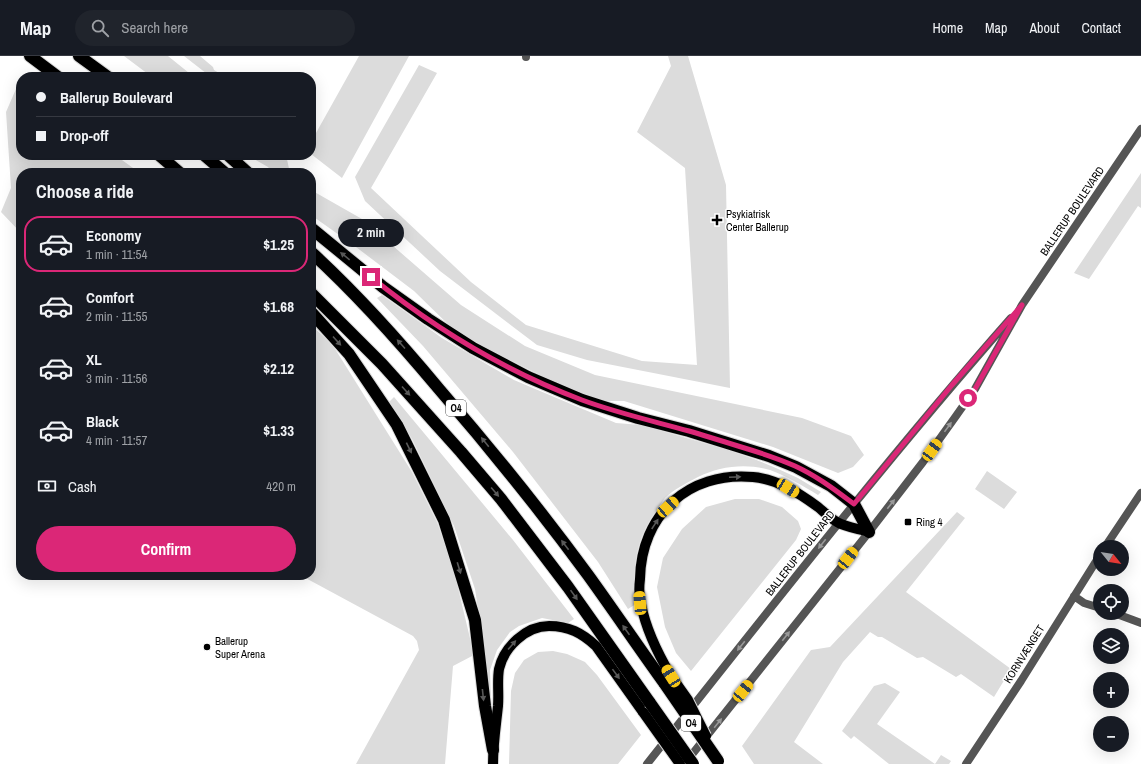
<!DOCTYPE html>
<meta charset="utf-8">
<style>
:root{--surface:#171b24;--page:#20242c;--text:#f1f3f6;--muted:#9ea1a6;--line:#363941;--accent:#db2777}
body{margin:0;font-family:"Archivo Narrow",sans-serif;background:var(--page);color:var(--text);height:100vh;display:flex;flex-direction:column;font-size:15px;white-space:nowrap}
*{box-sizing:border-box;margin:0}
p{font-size:13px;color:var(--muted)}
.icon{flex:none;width:22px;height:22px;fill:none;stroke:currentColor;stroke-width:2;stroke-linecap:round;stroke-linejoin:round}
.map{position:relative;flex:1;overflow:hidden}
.sheet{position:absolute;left:16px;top:112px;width:300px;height:412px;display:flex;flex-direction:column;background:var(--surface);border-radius:16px;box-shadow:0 4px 16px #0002}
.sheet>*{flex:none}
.hud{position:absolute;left:16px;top:16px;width:300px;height:88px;border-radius:16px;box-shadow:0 4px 16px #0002;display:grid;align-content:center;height:88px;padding:0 20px;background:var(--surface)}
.needle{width:26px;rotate:120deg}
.controls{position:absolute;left:1093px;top:484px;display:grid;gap:8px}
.controls a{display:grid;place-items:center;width:36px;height:36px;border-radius:50%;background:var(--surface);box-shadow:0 4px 16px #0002;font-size:20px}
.end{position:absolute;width:18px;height:18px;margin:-9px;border:5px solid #db2777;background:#fff;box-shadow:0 0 0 2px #fff}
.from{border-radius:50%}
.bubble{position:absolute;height:28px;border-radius:14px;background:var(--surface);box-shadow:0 4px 16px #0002;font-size:13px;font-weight:800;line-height:28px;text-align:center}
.car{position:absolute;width:12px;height:24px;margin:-12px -6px;border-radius:5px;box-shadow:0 0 3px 1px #0007;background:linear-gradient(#f5c518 24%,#345 0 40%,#f5c518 0 76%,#345 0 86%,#f5c518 0)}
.hud b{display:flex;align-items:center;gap:14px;height:38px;font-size:15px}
.hud b+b{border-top:1px solid var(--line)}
.hud i{width:10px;height:10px;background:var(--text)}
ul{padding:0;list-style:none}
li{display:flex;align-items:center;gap:12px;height:56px;margin:0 8px 6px;padding:0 12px;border:2px solid transparent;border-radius:16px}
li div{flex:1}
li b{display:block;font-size:15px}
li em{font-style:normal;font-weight:800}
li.selected{border-color:var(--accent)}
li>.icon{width:36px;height:36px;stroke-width:1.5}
h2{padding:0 20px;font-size:18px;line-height:48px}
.pay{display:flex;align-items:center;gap:10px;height:44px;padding:0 20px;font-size:15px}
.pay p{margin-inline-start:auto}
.button{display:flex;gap:8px;margin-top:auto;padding:8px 20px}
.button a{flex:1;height:46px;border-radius:24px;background:var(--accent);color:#fff;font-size:16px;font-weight:800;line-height:46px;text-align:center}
header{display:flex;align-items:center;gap:24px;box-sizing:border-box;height:56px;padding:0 20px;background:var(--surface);border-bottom:1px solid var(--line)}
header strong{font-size:19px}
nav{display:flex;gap:22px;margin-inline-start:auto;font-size:14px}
.search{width:280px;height:36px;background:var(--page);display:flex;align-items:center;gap:10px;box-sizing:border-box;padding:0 14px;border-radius:22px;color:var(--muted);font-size:15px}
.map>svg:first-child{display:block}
.green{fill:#dcdcdc}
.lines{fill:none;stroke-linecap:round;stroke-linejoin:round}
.primary-casing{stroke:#dbdbdb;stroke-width:12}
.motorway-casing{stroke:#dbdbdb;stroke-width:14}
.minor{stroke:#555;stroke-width:8}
.tertiary{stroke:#555;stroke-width:8}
.primary{stroke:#000;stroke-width:10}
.motorway{stroke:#000;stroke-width:12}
.primary-bridge-casing{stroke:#dbdbdb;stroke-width:12;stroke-linecap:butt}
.motorway-bridge-casing{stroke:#dbdbdb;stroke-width:14;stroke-linecap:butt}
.primary-bridge{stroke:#000;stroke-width:10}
.motorway-bridge{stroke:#000;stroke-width:12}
.oneway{fill:#595959}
.oneway2{fill:#999}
.route{stroke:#db2777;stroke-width:5}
.poi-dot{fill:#000;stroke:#fff;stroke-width:1.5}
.labels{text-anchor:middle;stroke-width:3;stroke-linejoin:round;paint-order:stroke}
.shield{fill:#fff;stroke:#4c4c4c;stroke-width:1}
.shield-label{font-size:10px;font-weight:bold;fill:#000}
.street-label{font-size:11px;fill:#000;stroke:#fff}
.poi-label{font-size:11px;fill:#000;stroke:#fff;text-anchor:start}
</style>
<header>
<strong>Map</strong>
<div class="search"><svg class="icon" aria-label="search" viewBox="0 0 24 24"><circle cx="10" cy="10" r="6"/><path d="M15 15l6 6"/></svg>Search here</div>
<nav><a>Home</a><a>Map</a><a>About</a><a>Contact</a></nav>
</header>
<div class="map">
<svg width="1141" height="708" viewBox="0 0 1141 708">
<rect width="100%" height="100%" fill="#fff"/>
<path class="green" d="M 124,0 L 168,0 L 194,21 L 152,21 Z
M 184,0 L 200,0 L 213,11 L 214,14 L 226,21 L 211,21 Z
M 359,0 L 409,0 L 342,122 L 311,98 L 311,74 L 316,77 Z
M 668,0 L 688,0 L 726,129 L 730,332 L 587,304 L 537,289 L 440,215 L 365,145 L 355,121 L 419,9 L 437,17 L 371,132 L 471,226 L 526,269 L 642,305 L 697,309 L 685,112 L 637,76 L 671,10 Z
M 19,26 L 21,28 L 21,99 L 115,99 L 140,117 L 21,117 L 21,177 L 1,156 L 11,132 L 6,56 Z
M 247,99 L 286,99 L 290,117 L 273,117 L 268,111 Z
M 1141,117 L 1141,152 L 1138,150 L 1089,223 L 1074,217 Z
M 311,134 L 362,163 L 461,249 L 525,290 L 595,319 L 802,362 L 851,380 L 864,399 L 853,411 L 838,417 L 773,391 L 624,345 L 606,345 L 564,331 L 458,278 L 414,235 L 356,191 L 311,159 Z
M 382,239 L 442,282 L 514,324 L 616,367 L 641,369 L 725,393 L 754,403 L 776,412 L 798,422 L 821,436 L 818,439 C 803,430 787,420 770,414 C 746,407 720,410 698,421 C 687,427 674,433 665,442 C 662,446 659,451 656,455 C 635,484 632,513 636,548 L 628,553 L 598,506 L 513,396 L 423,290 L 377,242 Z
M 311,269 L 332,288 L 412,416 L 437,466 L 454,515 L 474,599 L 453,610 L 445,708 L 356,708 L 419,594 L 417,585 L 413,580 L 300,519 L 311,519 L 311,487 L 316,478 L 311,475 Z
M 394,341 L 513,484 L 574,563 L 568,567 L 542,562 L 519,570 L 510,576 L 497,594 L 490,614 L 491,647 L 489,648 L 485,600 L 475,533 L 454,470 L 412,383 L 389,346 Z
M 987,415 L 1017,436 L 1004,453 L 975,433 Z
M 735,443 L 759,443 L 782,451 L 798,465 L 801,473 L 796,484 L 691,615 L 676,597 L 665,571 L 657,531 L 663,502 L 682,473 L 706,451 Z
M 957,456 L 965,462 L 906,536 L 1011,613 L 994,641 L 961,618 L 956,621 L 923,601 L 917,602 L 882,581 L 878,581 L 870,576 L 843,606 L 794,686 L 823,708 L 754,708 L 742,690 L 811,594 L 830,591 Z
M 553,595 L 567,598 L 585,606 L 597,619 L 641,679 L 618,708 L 509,708 L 511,635 L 515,617 L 524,604 L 538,596 Z
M 885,627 L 900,636 L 877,668 L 935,708 L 941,699 L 951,705 L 949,708 L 889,708 L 854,680 L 851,683 L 842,675 L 874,630 Z"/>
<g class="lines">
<defs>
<path id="primary" d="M 671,620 C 658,598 646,574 641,548 C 639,540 639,531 640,523 C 641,459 688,415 753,421 C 777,423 799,437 818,451 C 824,456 830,462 837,466 C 845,471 860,473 869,476
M 493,708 C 493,688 496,669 498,650 C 499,637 497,625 499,613 C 504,591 526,570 549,570 C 569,570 582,577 596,590 L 643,656"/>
<path id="motorway" d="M 30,0 L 58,21
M 79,0 L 108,21
M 159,99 L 180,117
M 204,99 L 225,117
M 228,99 L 248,117
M 311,172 L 383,231 L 428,263 L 473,292 L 528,321 L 582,344 L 638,362 L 689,375 L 769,400 L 796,411 L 831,430 L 854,448 L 869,476
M 311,196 C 357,238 399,285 439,333 C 491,393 541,455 588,519 C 614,555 639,592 665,628
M 311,237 L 382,308 L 461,396 L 501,443 L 568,531 L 650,647
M 311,256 L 349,298 L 397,369 L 444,464 L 475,564 L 485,650 L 493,694"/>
</defs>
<use href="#primary" class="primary-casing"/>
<use href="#motorway" class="motorway-casing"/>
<path class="minor" d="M 526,1 L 526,0
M 1105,491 L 1141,437
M 1074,540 L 1084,547 L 1100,552
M 1114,557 L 1141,567
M 966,708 L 1021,625 L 1100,499"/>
<path class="tertiary" d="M 686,706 L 869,476 L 923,406 L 956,360 L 975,333 L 1022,249 L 1141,73
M 647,708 C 766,558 884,406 1011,262"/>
<use href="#primary" class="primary"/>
<use href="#motorway" class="motorway"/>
<defs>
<path id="primary-bridge" d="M 671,620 L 688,644 L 706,680
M 643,656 L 680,708"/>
<path id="motorway-bridge" d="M 665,628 L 718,705
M 650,647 L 693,708"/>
</defs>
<use href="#primary-bridge" class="primary-bridge-casing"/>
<use href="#motorway-bridge" class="motorway-bridge-casing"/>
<use href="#primary-bridge" class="primary-bridge"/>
<use href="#motorway-bridge" class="motorway-bridge"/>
</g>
<defs><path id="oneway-solid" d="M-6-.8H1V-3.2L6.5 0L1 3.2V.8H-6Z"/></defs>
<g class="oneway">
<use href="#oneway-solid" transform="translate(345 200) rotate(-141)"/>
<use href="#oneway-solid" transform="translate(337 285) rotate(48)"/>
<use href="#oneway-solid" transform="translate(401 288) rotate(-132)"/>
<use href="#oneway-solid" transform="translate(406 335) rotate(48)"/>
<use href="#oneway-solid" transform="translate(485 386) rotate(-129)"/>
<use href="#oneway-solid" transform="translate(409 392) rotate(64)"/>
<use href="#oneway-solid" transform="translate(735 421) rotate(-3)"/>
<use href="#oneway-solid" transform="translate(495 436) rotate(50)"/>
<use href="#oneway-solid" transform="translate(655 468) rotate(-57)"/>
<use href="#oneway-solid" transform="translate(565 489) rotate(-127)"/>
<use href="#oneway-solid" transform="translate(459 512) rotate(73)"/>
<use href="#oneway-solid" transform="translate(574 539) rotate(55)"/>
<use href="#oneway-solid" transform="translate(626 574) rotate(-125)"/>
<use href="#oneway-solid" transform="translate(512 589) rotate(-49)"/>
<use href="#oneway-solid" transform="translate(616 618) rotate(54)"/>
<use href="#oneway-solid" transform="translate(483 639) rotate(84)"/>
</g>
<g class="oneway2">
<use href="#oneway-solid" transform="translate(948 371) rotate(-54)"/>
<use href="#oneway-solid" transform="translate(891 448) rotate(-52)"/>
<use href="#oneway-solid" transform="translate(822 488) rotate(128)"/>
<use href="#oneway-solid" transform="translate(786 580) rotate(-52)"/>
<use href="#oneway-solid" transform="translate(741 590) rotate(129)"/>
<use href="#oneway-solid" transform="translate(718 667) rotate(-51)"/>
</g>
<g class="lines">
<path class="route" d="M 371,221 C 434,272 505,315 582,344 C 617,357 653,365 689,375 C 706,380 722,385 738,390 C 758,396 777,402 795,410 C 817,420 835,434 854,448 L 952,329 L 1022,249 L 975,333 L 968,342"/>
</g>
<g class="poi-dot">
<path d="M715 158h4v4h4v4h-4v4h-4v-4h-4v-4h4z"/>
<rect x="904" y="462" width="8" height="8" rx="2"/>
<circle cx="207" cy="591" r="4"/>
</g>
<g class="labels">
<g class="shield">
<rect x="446" y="344" width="20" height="16" rx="3"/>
<rect x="681" y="659" width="20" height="16" rx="3"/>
</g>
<g class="shield-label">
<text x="456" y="356">O4</text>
<text x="691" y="671">O4</text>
</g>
<g class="street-label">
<text transform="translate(1072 155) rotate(-56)" y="4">BALLERUP BOULEVARD</text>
<text transform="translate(800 497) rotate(-52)" y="4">BALLERUP BOULEVARD</text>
<text transform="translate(1024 598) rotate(-58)" y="4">KORNVÆNGET</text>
</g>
<g class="poi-label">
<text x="726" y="162">Psykiatrisk<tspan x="726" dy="13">Center Ballerup</tspan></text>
<text x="916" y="470">Ring 4</text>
<text x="215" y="589">Ballerup<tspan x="215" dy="13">Super Arena</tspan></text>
</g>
</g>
</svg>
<div class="controls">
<a><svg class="needle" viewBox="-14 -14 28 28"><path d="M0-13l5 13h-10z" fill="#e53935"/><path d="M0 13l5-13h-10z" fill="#9ea1a6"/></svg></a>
<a><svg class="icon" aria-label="locate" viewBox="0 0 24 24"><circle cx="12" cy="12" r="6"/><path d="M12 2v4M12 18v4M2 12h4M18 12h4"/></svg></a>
<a><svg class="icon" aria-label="layers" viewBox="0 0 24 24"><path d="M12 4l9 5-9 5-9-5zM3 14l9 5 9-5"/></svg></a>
<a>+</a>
<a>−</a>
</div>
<i class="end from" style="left:968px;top:342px"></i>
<i class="end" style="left:371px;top:221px"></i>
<div class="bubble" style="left:338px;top:163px;width:66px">2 min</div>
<i class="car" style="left:932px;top:394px;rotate:36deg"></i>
<i class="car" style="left:788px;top:432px;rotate:122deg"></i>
<i class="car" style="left:668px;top:451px;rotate:48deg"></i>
<i class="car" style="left:848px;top:502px;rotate:38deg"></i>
<i class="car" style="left:640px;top:547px;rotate:355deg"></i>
<i class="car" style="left:671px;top:620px;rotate:328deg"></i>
<i class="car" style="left:743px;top:635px;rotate:39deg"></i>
<div class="hud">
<b><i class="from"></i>Ballerup Boulevard</b>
<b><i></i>Drop-off</b>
</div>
<section class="sheet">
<h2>Choose a ride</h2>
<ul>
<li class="selected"><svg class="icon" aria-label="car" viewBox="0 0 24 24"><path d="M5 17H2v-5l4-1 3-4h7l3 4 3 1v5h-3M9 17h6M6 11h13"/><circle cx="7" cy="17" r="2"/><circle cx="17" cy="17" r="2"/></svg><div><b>Economy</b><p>1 min · 11:54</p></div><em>$1.25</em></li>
<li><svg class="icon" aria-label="car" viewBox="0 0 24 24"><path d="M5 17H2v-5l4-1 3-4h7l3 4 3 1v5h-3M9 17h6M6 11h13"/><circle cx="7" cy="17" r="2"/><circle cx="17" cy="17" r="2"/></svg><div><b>Comfort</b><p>2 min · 11:55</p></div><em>$1.68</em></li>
<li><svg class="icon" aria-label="car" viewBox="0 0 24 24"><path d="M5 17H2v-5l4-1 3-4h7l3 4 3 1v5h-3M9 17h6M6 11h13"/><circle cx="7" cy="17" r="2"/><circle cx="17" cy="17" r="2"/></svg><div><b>XL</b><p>3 min · 11:56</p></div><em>$2.12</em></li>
<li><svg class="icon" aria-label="car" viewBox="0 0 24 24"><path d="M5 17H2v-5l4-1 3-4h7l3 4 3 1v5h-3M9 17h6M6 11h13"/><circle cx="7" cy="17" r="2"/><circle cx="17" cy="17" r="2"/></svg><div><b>Black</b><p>4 min · 11:57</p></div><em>$1.33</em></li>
</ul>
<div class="pay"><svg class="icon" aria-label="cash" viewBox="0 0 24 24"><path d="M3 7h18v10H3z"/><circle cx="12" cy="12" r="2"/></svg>Cash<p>420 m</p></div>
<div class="button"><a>Confirm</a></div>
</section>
</div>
